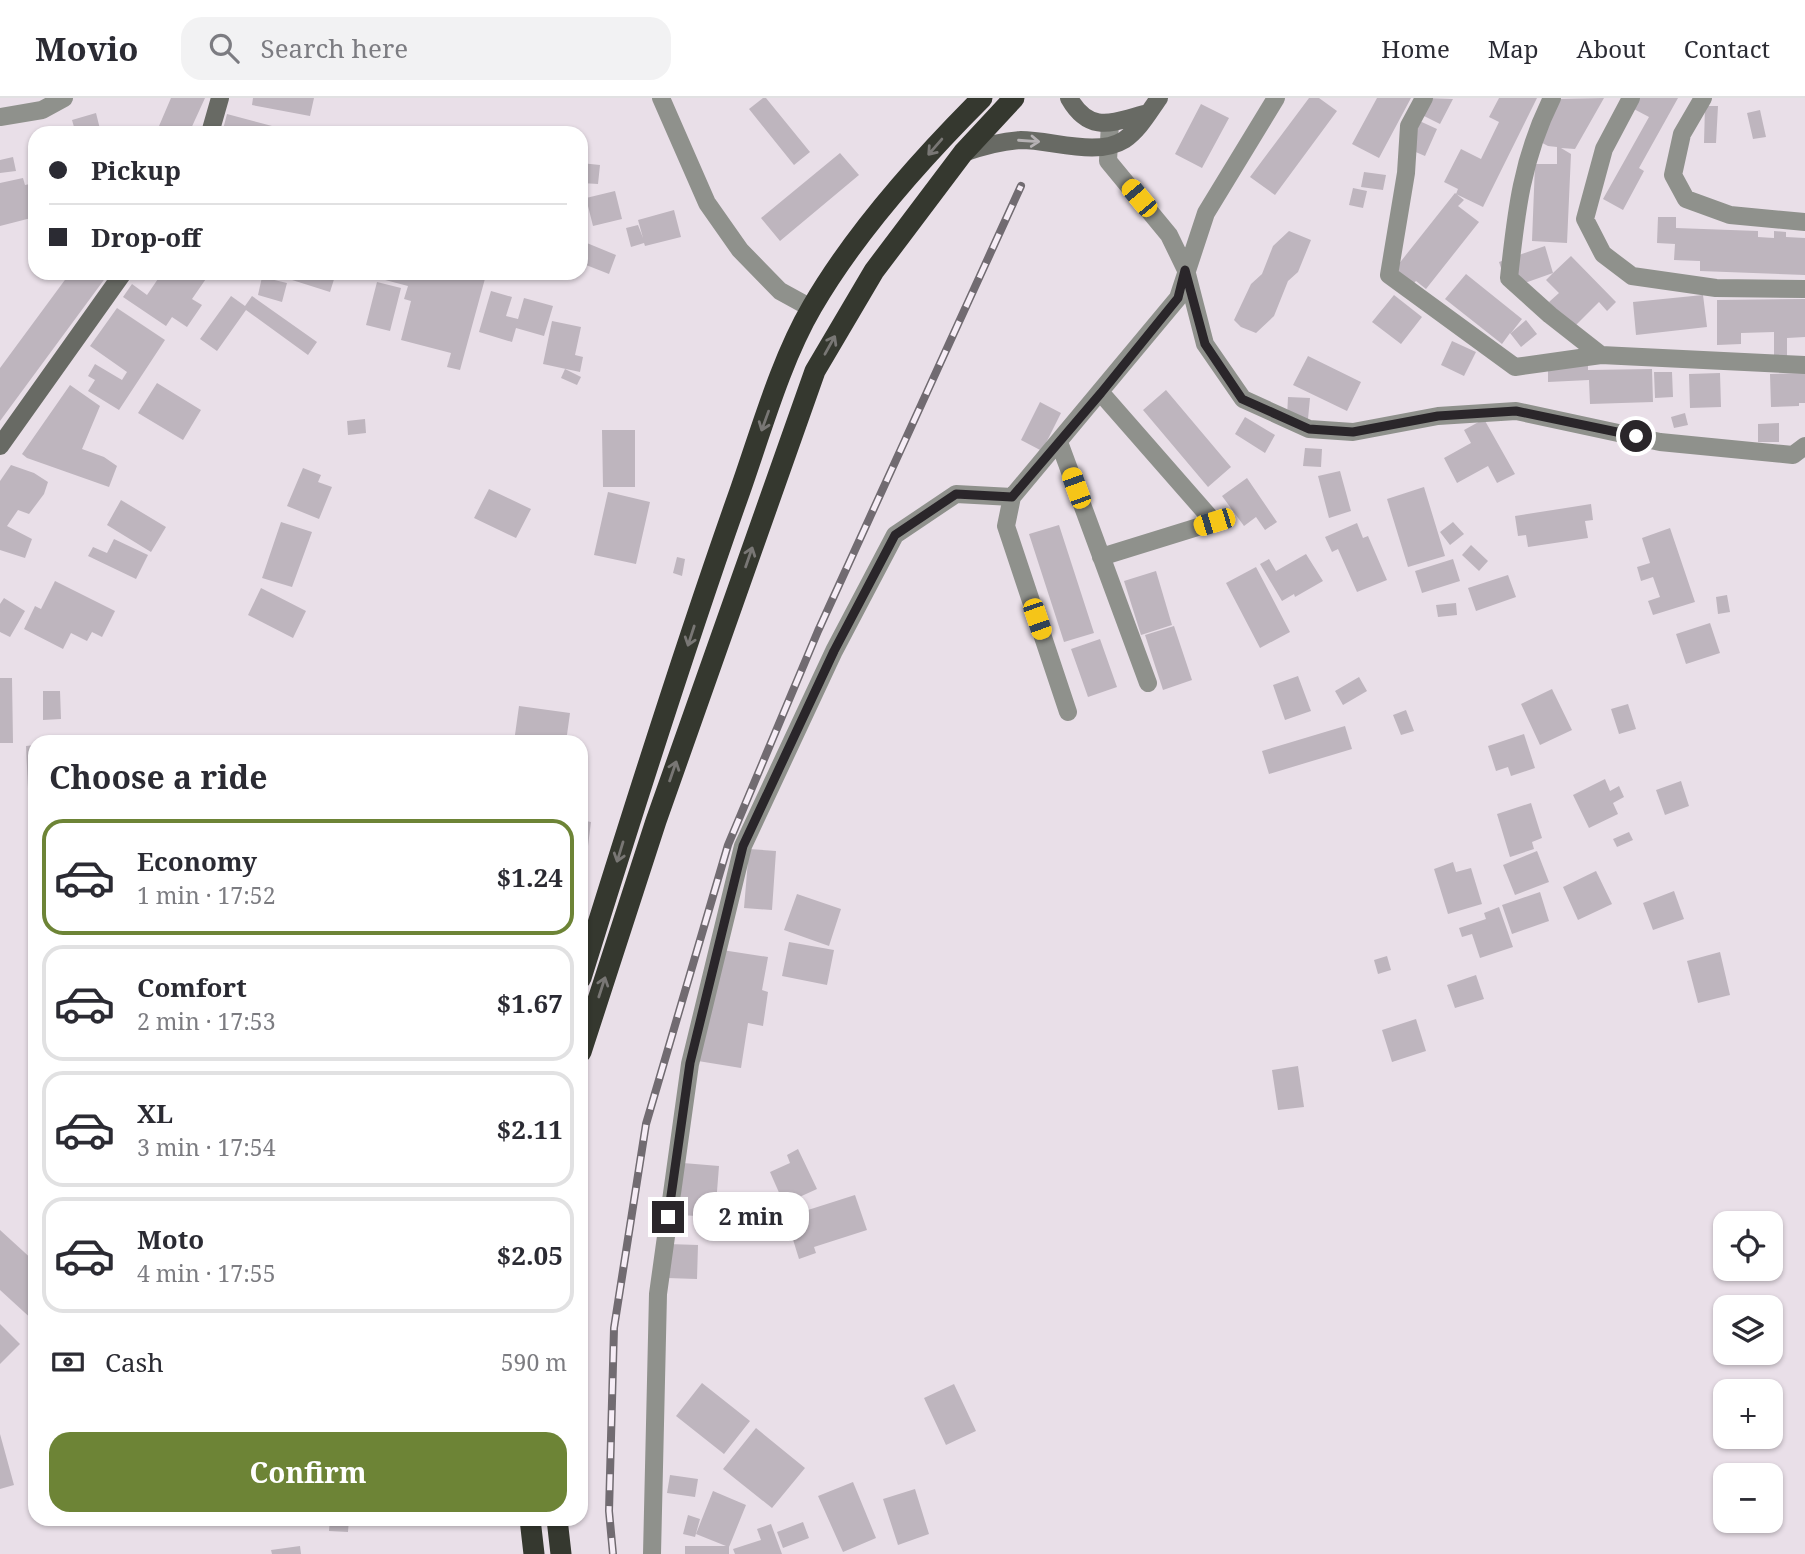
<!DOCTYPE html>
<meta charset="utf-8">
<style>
:root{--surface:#fff;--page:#f2f2f3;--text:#2b2b33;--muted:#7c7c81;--line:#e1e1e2;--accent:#6d8436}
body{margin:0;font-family:"Noto Serif",serif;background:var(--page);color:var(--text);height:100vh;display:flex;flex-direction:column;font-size:26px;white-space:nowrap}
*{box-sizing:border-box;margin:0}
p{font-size:23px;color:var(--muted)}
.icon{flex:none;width:38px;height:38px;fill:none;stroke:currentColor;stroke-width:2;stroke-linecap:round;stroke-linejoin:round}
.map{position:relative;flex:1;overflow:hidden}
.sheet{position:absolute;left:28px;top:637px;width:560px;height:791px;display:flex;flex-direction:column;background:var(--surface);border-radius:21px;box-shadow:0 2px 5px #0004}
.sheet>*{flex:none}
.top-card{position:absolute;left:28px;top:28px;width:560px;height:154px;border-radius:21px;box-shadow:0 2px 5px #0004;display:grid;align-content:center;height:154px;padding:0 21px;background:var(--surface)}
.buttons{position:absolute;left:1713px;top:1113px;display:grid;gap:14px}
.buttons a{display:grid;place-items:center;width:70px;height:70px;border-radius:14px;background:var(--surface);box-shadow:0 2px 5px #0004;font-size:35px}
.end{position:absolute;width:32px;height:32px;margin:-16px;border:9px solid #2a262a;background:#fff;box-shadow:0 0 0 4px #fff}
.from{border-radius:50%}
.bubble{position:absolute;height:49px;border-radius:21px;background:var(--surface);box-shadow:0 2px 5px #0004;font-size:23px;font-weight:700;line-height:49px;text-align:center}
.car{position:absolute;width:21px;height:42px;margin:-21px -10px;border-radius:9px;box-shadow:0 0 5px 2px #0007;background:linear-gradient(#f5c518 24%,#345 0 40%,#f5c518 0 76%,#345 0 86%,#f5c518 0)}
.top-card b{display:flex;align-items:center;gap:24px;height:66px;font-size:26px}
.top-card b+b{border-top:2px solid var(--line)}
.top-card i{width:18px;height:18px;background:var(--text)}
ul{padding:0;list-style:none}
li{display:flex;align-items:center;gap:21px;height:116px;margin:0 14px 10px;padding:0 7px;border:4px solid var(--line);border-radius:21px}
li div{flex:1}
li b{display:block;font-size:26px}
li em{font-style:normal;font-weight:700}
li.on{border-color:var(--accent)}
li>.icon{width:63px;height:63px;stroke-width:1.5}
h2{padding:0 21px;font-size:32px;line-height:84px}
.pay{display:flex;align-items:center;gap:18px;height:77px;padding:0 21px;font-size:26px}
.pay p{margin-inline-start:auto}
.primary-button{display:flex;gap:14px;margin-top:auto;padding:14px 21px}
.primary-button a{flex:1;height:80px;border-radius:21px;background:var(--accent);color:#fff;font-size:28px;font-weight:700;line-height:80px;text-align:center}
header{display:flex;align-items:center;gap:42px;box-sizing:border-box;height:98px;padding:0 35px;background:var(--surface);border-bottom:2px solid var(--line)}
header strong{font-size:33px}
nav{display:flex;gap:38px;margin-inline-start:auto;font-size:24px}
.search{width:490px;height:63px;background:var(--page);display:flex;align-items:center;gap:18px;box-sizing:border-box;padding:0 24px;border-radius:21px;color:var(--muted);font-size:26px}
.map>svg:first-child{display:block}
.building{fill:#beb5be}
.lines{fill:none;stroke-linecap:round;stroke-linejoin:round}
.street{stroke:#8f918c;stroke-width:18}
.secondary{stroke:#686a64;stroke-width:18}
.highway{stroke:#35382f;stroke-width:21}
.rail-casing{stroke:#716b71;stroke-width:8}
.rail{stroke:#f6edf6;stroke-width:5;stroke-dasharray:16;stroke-linecap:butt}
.oneway{stroke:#b6b2b4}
.oneway2{stroke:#797775}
.route{stroke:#2a262a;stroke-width:9}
</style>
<header>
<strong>Movio</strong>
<div class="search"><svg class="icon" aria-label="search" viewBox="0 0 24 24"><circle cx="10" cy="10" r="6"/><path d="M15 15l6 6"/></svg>Search here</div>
<nav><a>Home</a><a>Map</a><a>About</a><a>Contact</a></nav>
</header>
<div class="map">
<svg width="1805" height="1456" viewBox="0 0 1805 1456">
<rect width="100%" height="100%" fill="#e9dfe8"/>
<path class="building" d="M 171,0 L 205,0 L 189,35 L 156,35 Z
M 253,0 L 314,0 L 310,18 L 252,7 Z
M 763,0 L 766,0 L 810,54 L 794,67 L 749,11 Z
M 1309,0 L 1319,0 L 1337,13 L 1275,97 L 1250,79 Z
M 1377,0 L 1411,0 L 1379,60 L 1352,46 Z
M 1426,0 L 1453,1 L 1440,26 L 1418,15 Z
M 1499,0 L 1537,0 L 1483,109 L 1456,96 L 1458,91 L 1444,84 L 1461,51 L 1481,61 L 1499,24 L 1489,19 Z
M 1604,0 L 1575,51 L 1561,50 L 1571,56 L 1567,145 L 1532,143 L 1535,66 L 1557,66 L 1557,49 L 1548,48 L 1533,40 L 1556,1 Z
M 1637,0 L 1678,0 L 1639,70 L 1644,73 L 1623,112 L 1603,101 L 1649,19 L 1632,10 Z
M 1201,6 L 1229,20 L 1202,70 L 1175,56 Z
M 1705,8 L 1718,8 L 1716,45 L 1704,45 Z
M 1760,12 L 1766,39 L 1753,41 L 1747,15 Z
M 96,15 L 101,35 L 55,35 L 74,29 L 72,22 Z
M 227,16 L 272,28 L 270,35 L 222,35 Z
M 1413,20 L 1437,31 L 1425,58 L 1411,52 Z
M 840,55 L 859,77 L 780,143 L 761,120 Z
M 13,59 L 16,73 L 0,75 L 0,62 Z
M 581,65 L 600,67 L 598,86 L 581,85 Z
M 1364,74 L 1386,77 L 1383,92 L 1361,89 Z
M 23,80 L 25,87 L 35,85 L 35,119 L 0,128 L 0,85 Z
M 1353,90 L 1367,93 L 1363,110 L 1349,107 Z
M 615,93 L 622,121 L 593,128 L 586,100 Z
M 1455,95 L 1464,102 L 1458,108 L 1479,124 L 1426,191 L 1416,183 L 1413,186 L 1394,172 Z
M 674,112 L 681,139 L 645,148 L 644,145 L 631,149 L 626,130 L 638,127 L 643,140 L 638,122 Z
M 1658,119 L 1676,119 L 1676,130 L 1758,133 L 1758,139 L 1774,140 L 1774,133 L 1786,134 L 1786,139 L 1805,140 L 1805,177 L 1700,173 L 1700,163 L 1674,162 L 1675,146 L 1657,145 Z
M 1289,133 L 1311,142 L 1298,174 L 1288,183 L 1274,218 L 1256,235 L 1241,229 L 1234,222 L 1251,186 L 1262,176 L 1273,148 Z
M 582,143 L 616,157 L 609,176 L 581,165 Z
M 1545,148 L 1553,175 L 1571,158 L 1616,204 L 1607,213 L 1599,204 L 1574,229 L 1549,204 L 1559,195 L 1546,182 L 1553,175 L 1508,191 L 1499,164 Z
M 70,175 L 109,175 L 0,323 L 0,270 Z
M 162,175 L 210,175 L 192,201 L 202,207 L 187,229 L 172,219 L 166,228 L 123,199 L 132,186 L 147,197 Z
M 270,175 L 336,175 L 330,194 Z
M 371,175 L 478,175 L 486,177 L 460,272 L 447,269 L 451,255 L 401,242 L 411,203 L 404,201 L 408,188 L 370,178 Z
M 1466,176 L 1522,221 L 1511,235 L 1526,222 L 1537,236 L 1521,249 L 1510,235 L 1502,246 L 1445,201 Z
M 262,179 L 287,185 L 282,204 L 258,197 Z
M 377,184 L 401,190 L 390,233 L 366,227 Z
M 491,193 L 512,199 L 506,218 L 518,221 L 524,200 L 553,208 L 544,238 L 516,230 L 512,244 L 479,234 Z
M 1394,197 L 1422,219 L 1401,246 L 1372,224 Z
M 1703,197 L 1707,229 L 1636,237 L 1633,204 Z
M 231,198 L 245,208 L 252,198 L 317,244 L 308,257 L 246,212 L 217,253 L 200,241 Z
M 1805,201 L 1805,239 L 1787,240 L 1787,258 L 1774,258 L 1774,234 L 1741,235 L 1741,246 L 1717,247 L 1717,202 Z
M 117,210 L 165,242 L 119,312 L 88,293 L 95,282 L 88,278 L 95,266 L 122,282 L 127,274 L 90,248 Z
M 552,223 L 581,229 L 575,257 L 583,259 L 580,274 L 543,266 Z
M 1452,243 L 1476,254 L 1464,278 L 1441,267 Z
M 1308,258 L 1361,284 L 1347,313 L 1293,287 Z
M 1588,267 L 1588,272 L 1652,271 L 1653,304 L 1590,306 L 1589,282 L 1548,284 L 1548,269 Z
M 565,271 L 581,279 L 577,287 L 561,280 Z
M 1654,274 L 1672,274 L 1673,299 L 1655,300 Z
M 1720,275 L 1721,309 L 1690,310 L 1689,276 Z
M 1805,275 L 1805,305 L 1799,305 L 1799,308 L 1771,309 L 1770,276 Z
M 157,285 L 201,312 L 183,342 L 138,315 Z
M 70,287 L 100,308 L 82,351 L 104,359 L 117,368 L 109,389 L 27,360 L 22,356 Z
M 1166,292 L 1231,369 L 1208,389 L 1143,312 Z
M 1288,299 L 1310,300 L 1308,321 L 1287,319 Z
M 1040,304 L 1061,315 L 1042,353 L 1021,342 Z
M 1685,315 L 1688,327 L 1674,330 L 1671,319 Z
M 1245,319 L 1275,337 L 1265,355 L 1235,336 Z
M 365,321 L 366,335 L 348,337 L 347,323 Z
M 1484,321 L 1515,376 L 1497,385 L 1488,368 L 1457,385 L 1444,360 L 1471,345 L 1464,332 Z
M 1779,325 L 1779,344 L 1758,344 L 1758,326 Z
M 602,332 L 635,332 L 635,389 L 603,389 Z
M 1305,350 L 1322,351 L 1321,369 L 1303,368 Z
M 11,367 L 34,375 L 48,384 L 44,396 L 29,416 L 18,412 L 7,428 L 32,441 L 25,460 L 0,452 L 0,383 Z
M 303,370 L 321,377 L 318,384 L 332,389 L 319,421 L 287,408 Z
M 1340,373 L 1351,413 L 1329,420 L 1318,378 Z
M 1247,380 L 1277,424 L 1265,432 L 1256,419 L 1244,428 L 1222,398 Z
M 1424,389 L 1445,458 L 1408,469 L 1387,401 Z
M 489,391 L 531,411 L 516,440 L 474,420 Z
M 608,394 L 650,404 L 636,466 L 594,457 Z
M 121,402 L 166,429 L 151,454 L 107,427 Z
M 1591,406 L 1593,422 L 1585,423 L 1588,440 L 1528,449 L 1526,437 L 1518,438 L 1515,418 Z
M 281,424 L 312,434 L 292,489 L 262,480 Z
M 1453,424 L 1464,436 L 1450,447 L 1440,434 Z
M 1357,425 L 1363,440 L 1368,438 L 1387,482 L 1357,494 L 1338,451 L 1332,454 L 1325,439 Z
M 1059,427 L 1094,535 L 1064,544 L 1029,436 Z
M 1670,430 L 1695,504 L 1653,517 L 1648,503 L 1660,499 L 1653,479 L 1641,483 L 1637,469 L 1650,465 L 1642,440 Z
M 114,441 L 148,457 L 136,481 L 88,458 L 93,449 L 107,455 Z
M 1471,447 L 1488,463 L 1479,473 L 1462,457 Z
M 1306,456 L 1323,483 L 1295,499 L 1294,496 L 1282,503 L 1260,466 L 1269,461 L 1276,473 Z
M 677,459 L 685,461 L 682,478 L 673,475 Z
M 1453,461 L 1460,483 L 1422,495 L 1415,473 Z
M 1256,469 L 1290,534 L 1260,550 L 1226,485 Z
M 1156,473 L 1172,527 L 1141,537 L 1124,483 Z
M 1508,477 L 1516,499 L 1476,513 L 1468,490 Z
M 55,483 L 115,513 L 102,539 L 92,534 L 87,543 L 71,535 L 63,551 L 24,531 L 35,508 L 41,511 Z
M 261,490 L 306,513 L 293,540 L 248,517 Z
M 1727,497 L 1730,514 L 1718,516 L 1716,499 Z
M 4,500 L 25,513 L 10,539 L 0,534 L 0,506 Z
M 1456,505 L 1457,517 L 1438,519 L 1436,507 Z
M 1710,525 L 1720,555 L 1686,566 L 1676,536 Z
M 1174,528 L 1192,582 L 1163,592 L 1145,537 Z
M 1100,541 L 1117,589 L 1088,599 L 1071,551 Z
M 1298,578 L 1311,613 L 1285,622 L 1273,587 Z
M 1359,579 L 1367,593 L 1343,607 L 1335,593 Z
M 0,580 L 12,580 L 13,645 L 0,645 Z
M 1552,591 L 1572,632 L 1540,647 L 1521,606 Z
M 43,593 L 60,593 L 61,621 L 43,622 Z
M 1628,606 L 1636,631 L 1619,636 L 1611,611 Z
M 519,608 L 570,615 L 566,644 L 514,644 Z
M 1406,612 L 1414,633 L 1401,637 L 1393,617 Z
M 1345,628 L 1352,651 L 1269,676 L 1262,653 Z
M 1524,636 L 1535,670 L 1511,678 L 1508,669 L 1496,673 L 1488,648 Z
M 35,647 L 35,776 L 32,776 L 26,648 Z
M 1605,681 L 1610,693 L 1619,688 L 1624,699 L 1613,705 L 1618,716 L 1589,730 L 1573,697 Z
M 1681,683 L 1689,708 L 1665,717 L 1656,692 Z
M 1531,705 L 1542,740 L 1532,744 L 1534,751 L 1510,759 L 1497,716 Z
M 581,722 L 591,724 L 587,756 L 581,756 Z
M 1629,734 L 1633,742 L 1617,749 L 1613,741 Z
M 749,751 L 776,753 L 772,812 L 744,810 Z
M 1537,753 L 1549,784 L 1515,797 L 1503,767 Z
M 1453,764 L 1456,774 L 1471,770 L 1482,806 L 1448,816 L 1434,771 Z
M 1596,773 L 1612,806 L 1578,822 L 1563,789 Z
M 1674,793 L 1684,821 L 1653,832 L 1643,805 Z
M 1540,794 L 1549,823 L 1512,836 L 1502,807 Z
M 797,796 L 841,811 L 829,848 L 784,832 Z
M 1499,809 L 1513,849 L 1480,860 L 1472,836 L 1462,839 L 1459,830 L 1486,821 L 1484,815 Z
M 789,844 L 834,852 L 827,887 L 782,878 Z
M 722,852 L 768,859 L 762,892 L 768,894 L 763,928 L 748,925 L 741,970 L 698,963 Z
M 1720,854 L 1730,897 L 1698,905 L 1687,863 Z
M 1387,858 L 1391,872 L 1378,876 L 1374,862 Z
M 1476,877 L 1484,901 L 1455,910 L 1447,887 Z
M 1416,921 L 1426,953 L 1392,964 L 1382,932 Z
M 1298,968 L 1304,1009 L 1278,1012 L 1272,972 Z
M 798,1051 L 817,1091 L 784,1106 L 770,1074 L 790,1065 L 787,1057 Z
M 683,1065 L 719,1068 L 715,1119 L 679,1117 Z
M 855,1097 L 867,1132 L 814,1149 L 816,1155 L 799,1161 L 786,1119 Z
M 0,1132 L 35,1164 L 35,1224 L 0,1192 Z
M 668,1146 L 698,1147 L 697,1181 L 667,1180 Z
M 0,1226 L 20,1246 L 0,1266 Z
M 702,1285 L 750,1323 L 724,1356 L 676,1318 Z
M 954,1286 L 976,1333 L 946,1347 L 924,1300 Z
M 756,1330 L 805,1370 L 772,1410 L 723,1371 Z
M 0,1336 L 14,1387 L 0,1391 Z
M 670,1377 L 698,1381 L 695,1399 L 667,1395 Z
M 853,1384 L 876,1440 L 843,1454 L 818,1398 Z
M 915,1391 L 929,1436 L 898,1447 L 883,1401 Z
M 713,1393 L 746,1407 L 729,1449 L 729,1456 L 685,1456 L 685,1448 L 726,1448 L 696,1436 Z
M 688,1417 L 700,1421 L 695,1439 L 683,1436 Z
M 330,1421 L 349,1421 L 348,1434 L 329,1433 Z
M 803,1424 L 809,1440 L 783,1450 L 777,1434 Z
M 771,1426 L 782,1456 L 735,1456 L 733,1451 L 761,1442 L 757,1431 Z
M 300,1448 L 301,1456 L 272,1456 L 271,1452 Z"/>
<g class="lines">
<path class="street" d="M 661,0 L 707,105 L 740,152 L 780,193 L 811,210
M 1424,0 L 1409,28 L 1406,75 L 1389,177 L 1515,269 L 1601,257 L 1805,267
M 1552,0 C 1522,60 1516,114 1509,180 L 1550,217 L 1601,257
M 1631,0 L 1604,51 L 1585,121 L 1603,156 L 1632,178 L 1716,190 L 1805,191
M 1703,0 L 1682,36 L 1673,77 L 1686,101 L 1730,117 L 1805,124
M 0,19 L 42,12 L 64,0
M 1110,25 L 1108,63 L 1169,137 L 1186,172 L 1205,246 L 1243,301 L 1309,331 L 1353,334 L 1438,318 L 1516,313 L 1660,344 L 1793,357 L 1805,348
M 1059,344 L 1148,585
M 1101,459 L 1214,424 L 1101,295
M 1068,614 L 1006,428 L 1012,399 L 1178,200 L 1206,115 L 1276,0
M 652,1456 L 658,1196 L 690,966 L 743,748 L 834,553 L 895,437 L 956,396 L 1012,399"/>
<path class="secondary" d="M 1069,0 C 1090,37 1113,24 1148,15
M 210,35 L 220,0
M 963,55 C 983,48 1000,43 1021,42 C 1052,42 1097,59 1124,42 C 1139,32 1149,14 1159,0
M 0,348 L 123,175"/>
<path class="highway" d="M 581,880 C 630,722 680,563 735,407 C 758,344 779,265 812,209 C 856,133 920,62 982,0
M 581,954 L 656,723 L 815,273 L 874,173 L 963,55 L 1014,0
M 530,1421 L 534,1456
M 557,1421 L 561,1456"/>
<defs>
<path id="rail" d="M 613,1456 L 609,1413 L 614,1230 L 646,1026 L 728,747 L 818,533 L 1021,88"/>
</defs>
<use href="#rail" class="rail-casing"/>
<use href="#rail" class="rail"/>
</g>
<defs><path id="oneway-shaft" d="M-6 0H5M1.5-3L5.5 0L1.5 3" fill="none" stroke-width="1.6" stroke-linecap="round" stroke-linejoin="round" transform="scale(1.75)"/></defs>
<use class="oneway" href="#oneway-shaft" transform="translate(1029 43) rotate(4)"/>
<g class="oneway2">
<use href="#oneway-shaft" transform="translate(935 49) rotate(131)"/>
<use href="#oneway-shaft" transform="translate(830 247) rotate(-61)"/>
<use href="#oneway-shaft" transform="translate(765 323) rotate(110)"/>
<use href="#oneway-shaft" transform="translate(749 459) rotate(-71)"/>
<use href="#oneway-shaft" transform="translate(691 538) rotate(108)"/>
<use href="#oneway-shaft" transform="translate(673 673) rotate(-71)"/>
<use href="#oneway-shaft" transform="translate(620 754) rotate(107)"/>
<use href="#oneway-shaft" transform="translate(602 889) rotate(-72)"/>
</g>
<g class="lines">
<path class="route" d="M 668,1119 L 690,965 L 743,748 L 834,553 L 895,437 L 956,396 L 1012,399 L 1101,295 L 1178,200 L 1185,172 L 1205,246 L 1242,301 L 1309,331 L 1353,334 L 1438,318 L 1516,313 L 1636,338"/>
</g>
</svg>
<div class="buttons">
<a><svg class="icon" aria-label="locate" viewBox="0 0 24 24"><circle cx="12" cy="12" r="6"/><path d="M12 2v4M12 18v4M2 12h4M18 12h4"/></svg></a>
<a><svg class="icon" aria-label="layers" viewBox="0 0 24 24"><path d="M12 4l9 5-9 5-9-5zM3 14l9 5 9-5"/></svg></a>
<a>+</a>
<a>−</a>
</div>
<i class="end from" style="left:1636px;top:338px"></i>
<i class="end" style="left:668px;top:1119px"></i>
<div class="bubble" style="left:693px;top:1094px;width:116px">2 min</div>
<i class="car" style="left:1139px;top:100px;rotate:320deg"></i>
<i class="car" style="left:1076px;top:390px;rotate:340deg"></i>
<i class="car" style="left:1214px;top:424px;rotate:253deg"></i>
<i class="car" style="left:1037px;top:521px;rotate:161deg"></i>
<div class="top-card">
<b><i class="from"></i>Pickup</b>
<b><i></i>Drop-off</b>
</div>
<section class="sheet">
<h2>Choose a ride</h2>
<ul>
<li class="on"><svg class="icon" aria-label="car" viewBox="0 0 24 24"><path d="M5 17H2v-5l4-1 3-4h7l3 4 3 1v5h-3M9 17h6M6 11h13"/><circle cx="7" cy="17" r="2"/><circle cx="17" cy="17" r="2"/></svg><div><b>Economy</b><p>1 min · 17:52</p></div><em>$1.24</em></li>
<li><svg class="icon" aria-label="car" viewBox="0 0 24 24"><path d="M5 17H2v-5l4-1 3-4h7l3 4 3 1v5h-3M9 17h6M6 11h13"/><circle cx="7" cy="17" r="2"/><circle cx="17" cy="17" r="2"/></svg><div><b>Comfort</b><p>2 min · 17:53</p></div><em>$1.67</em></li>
<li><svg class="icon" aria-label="car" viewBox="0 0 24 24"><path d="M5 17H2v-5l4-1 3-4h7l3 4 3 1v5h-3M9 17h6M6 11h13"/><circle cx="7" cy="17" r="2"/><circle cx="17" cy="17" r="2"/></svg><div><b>XL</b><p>3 min · 17:54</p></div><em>$2.11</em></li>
<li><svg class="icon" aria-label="car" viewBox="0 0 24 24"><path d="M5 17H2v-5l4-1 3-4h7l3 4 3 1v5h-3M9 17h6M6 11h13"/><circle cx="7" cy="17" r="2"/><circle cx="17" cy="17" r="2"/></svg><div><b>Moto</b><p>4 min · 17:55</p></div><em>$2.05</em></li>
</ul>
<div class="pay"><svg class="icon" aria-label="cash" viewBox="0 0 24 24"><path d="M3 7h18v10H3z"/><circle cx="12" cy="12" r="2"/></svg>Cash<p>590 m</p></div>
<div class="primary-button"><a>Confirm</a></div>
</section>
</div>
